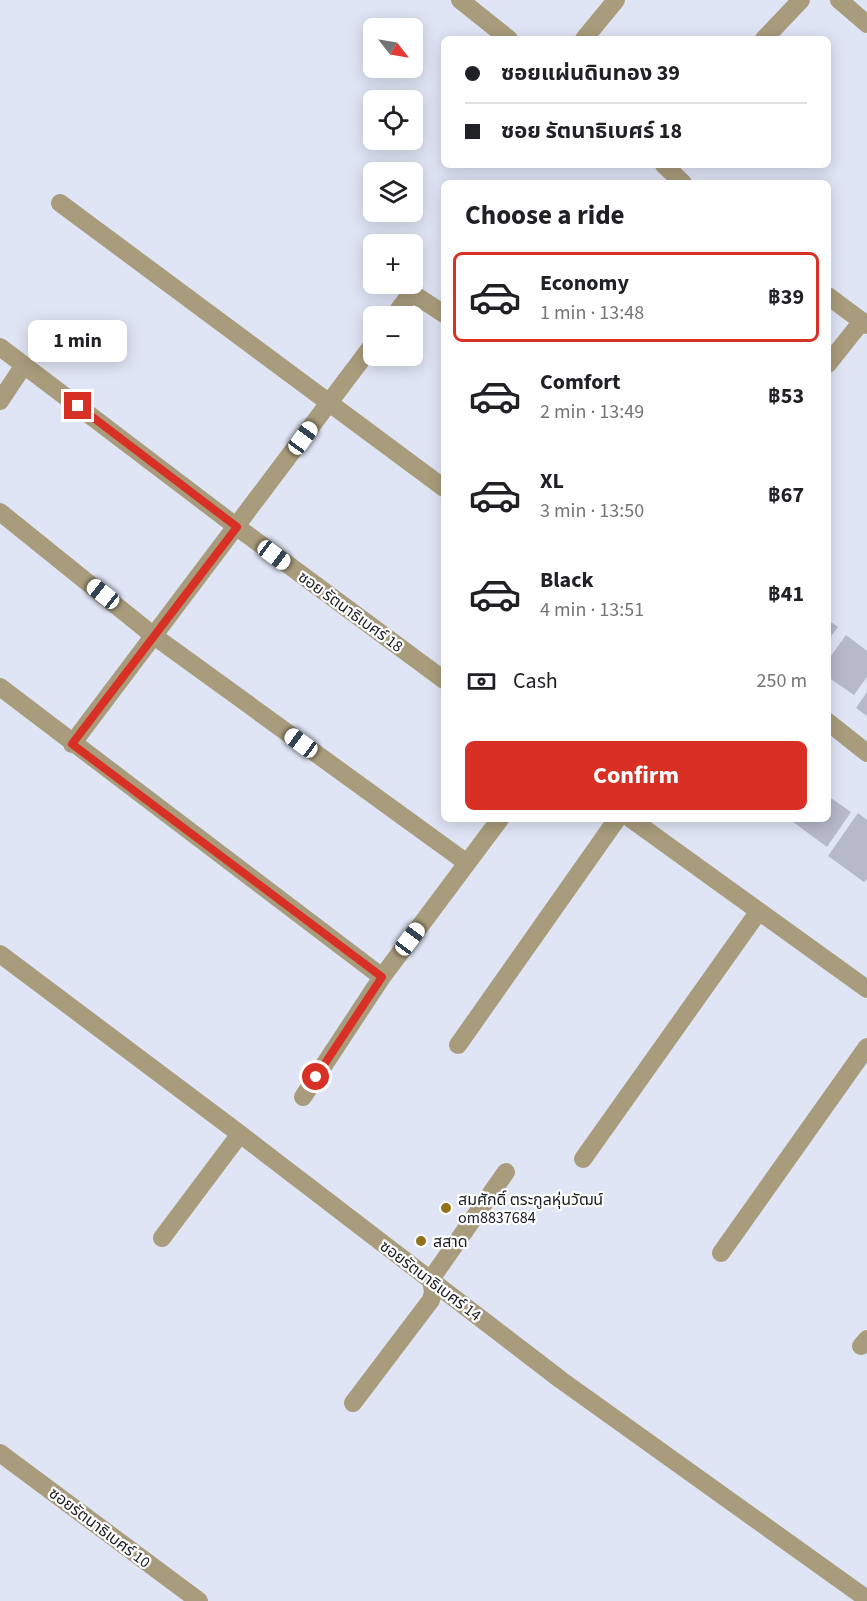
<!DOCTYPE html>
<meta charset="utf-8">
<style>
:root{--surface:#fff;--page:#f2f2f2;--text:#202124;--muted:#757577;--line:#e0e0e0;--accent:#d93025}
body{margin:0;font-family:"Source Sans 3","Noto Sans Thai",sans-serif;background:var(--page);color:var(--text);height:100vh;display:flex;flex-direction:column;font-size:22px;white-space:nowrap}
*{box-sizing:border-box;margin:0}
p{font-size:20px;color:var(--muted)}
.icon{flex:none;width:33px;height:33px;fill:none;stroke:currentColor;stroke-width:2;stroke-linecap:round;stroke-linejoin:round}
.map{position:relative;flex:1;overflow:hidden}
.details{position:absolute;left:441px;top:180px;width:390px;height:642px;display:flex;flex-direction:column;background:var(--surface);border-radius:9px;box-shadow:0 3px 15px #0003}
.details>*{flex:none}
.guide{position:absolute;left:441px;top:36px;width:390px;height:132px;border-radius:9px;box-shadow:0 3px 15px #0003;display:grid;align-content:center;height:132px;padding:0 24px;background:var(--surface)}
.needle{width:39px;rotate:121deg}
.buttons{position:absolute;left:363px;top:18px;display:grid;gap:12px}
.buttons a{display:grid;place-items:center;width:60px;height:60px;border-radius:9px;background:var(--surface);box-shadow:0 3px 15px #0003;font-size:30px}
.end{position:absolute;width:27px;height:27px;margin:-14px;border:8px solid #d93025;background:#fff;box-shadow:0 0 0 3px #fff}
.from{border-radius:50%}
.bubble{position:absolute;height:42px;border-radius:9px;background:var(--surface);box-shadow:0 3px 15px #0003;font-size:20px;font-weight:700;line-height:42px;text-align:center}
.car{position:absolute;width:18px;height:36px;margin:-18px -9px;border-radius:8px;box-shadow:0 0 4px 2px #0007;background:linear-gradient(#fff 24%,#345 0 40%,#fff 0 76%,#345 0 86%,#fff 0)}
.guide b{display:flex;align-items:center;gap:21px;height:57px;font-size:22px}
.guide b+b{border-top:2px solid var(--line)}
.guide i{width:15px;height:15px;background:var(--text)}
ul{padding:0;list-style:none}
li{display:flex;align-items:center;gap:18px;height:90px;margin:0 12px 9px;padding:0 12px;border:3px solid transparent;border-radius:9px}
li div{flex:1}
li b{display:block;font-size:22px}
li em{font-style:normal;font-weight:700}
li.selected{border-color:var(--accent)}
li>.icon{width:54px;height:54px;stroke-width:1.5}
h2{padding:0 24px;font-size:27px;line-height:72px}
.pay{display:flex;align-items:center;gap:15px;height:66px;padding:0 24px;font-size:22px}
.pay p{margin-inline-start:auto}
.primary-button{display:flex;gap:12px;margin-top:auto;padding:12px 24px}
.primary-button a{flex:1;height:69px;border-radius:9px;background:var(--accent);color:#fff;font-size:24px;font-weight:700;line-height:69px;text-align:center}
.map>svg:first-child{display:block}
.building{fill:#b5b9c9}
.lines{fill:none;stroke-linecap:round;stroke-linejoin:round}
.minor{stroke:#a99c7c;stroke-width:18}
.route{stroke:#d93025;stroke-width:8}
.poi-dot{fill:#917218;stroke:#fff;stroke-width:2}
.labels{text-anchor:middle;stroke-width:4.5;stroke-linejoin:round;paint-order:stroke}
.street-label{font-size:16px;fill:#1b1d23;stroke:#fff}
.poi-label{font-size:16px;fill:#1b1d23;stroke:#fff;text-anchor:start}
</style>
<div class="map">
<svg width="867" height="1601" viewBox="0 0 867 1601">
<rect width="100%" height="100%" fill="#e0e5f6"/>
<path class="building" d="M 828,620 L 838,627 L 828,640 Z
M 846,635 L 867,651 L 867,677 L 854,695 L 828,677 L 828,660 Z
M 867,692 L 867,716 L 856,708 Z
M 828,796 L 851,812 L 827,847 L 789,819 L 828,819 Z
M 858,813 L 867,820 L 867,879 L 864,882 L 828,856 Z"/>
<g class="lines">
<path class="minor" d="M 460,0 L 509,39
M 839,0 L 867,24
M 584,39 L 616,0
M 764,39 L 801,0
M 664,165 L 683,183
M 60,203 L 444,488
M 828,296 L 867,325
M 394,316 L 409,296 L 415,295 L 444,314
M 0,347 L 237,527 L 444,680
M 828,364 L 862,321
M 0,401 L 24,365
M 0,512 L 154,636 L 467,863
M 0,687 L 382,977
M 828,722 L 867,753
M 72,744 L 374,343
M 631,819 L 867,989
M 0,954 L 240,1134 L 561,1380 L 867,1599
M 458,1045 L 617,819
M 303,1097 L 382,977 L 500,819
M 583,1159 L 759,911
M 162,1238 L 240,1134
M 721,1253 L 867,1047
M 861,1346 L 867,1339
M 353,1403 L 431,1300 L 433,1292 L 431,1279 L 506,1172
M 0,1453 L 199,1601"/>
</g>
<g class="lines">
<path class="route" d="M 78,406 L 237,527 L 72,744 L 382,977 L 316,1077"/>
</g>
<g class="poi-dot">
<circle cx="446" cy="1208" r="6"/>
<circle cx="421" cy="1241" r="6"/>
</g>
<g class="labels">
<g class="street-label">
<text transform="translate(351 611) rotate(36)" y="6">ซอย รัตนาธิเบศร์ 18</text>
<text transform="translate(431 1280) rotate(37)" y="6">ซอยรัตนาธิเบศร์ 14</text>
<text transform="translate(100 1527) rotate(37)" y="6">ซอยรัตนาธิเบศร์ 10</text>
</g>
<g class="poi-label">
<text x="458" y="1205">สมศักดิ์ ตระกูลหุ่นวัฒน์<tspan x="458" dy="18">om8837684</tspan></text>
<text x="433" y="1247">สสาด</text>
</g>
</g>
</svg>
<div class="buttons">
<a><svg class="needle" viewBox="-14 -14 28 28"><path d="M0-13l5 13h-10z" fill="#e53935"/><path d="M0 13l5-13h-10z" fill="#757577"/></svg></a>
<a><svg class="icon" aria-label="locate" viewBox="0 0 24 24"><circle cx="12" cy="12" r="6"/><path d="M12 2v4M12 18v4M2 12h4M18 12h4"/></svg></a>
<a><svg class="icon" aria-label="layers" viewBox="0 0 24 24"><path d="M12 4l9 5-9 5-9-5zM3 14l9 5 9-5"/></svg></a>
<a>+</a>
<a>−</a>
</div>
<i class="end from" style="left:316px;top:1077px"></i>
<i class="end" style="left:78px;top:406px"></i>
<div class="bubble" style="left:28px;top:320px;width:99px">1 min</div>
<i class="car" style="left:303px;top:438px;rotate:36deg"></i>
<i class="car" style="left:274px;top:555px;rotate:127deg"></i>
<i class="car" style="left:103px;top:594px;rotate:309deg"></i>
<i class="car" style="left:301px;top:743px;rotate:306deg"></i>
<i class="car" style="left:410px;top:939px;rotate:37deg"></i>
<div class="guide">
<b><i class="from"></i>ซอยแผ่นดินทอง 39</b>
<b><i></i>ซอย รัตนาธิเบศร์ 18</b>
</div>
<section class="details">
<h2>Choose a ride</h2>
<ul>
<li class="selected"><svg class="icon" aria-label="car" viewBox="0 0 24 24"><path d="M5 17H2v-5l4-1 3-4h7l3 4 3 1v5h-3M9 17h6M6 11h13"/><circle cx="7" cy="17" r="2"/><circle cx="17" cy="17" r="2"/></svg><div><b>Economy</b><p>1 min · 13:48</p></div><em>฿39</em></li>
<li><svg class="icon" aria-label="car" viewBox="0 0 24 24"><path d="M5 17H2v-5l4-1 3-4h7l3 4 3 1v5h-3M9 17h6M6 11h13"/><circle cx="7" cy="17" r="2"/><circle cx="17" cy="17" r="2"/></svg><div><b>Comfort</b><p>2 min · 13:49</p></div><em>฿53</em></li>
<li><svg class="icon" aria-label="car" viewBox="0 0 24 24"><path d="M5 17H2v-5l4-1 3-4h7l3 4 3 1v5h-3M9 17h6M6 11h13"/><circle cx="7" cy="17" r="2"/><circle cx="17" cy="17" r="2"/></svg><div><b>XL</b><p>3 min · 13:50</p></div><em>฿67</em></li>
<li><svg class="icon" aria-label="car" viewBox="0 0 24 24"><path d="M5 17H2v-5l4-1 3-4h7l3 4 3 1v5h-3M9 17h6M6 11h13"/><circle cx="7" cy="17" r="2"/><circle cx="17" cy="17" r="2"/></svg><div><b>Black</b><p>4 min · 13:51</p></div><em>฿41</em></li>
</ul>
<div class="pay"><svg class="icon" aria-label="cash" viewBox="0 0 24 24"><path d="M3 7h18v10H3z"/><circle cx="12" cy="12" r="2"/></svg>Cash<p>250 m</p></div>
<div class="primary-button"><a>Confirm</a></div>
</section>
</div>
